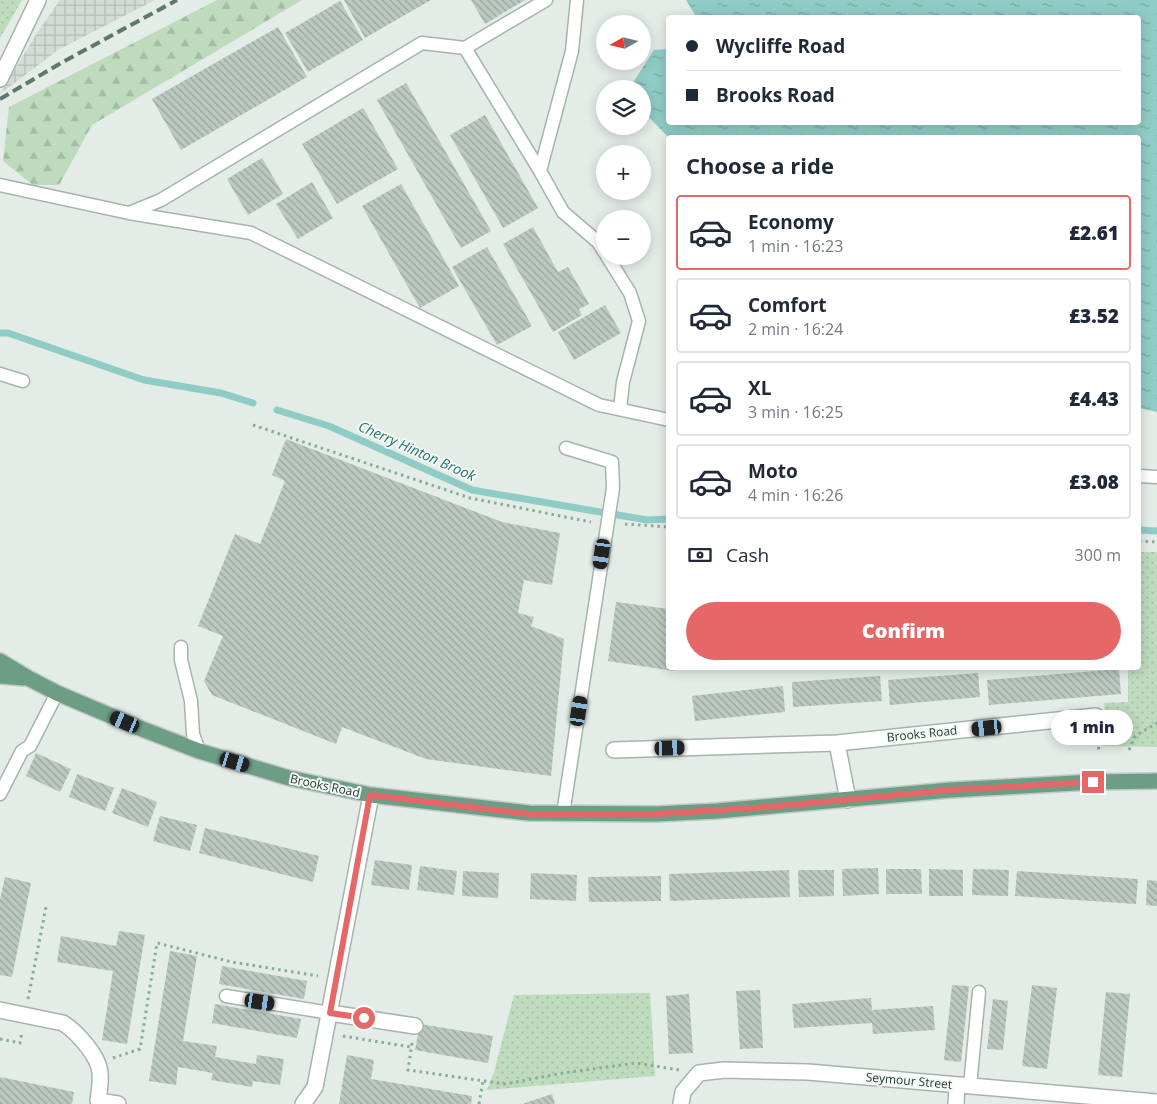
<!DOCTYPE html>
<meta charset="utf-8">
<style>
:root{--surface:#fff;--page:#f6f6f7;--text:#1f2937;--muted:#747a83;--line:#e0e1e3;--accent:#e66768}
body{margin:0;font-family:"Open Sans",sans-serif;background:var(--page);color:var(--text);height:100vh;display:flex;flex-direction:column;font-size:19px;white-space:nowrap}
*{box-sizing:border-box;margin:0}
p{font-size:16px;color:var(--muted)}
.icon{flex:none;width:28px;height:28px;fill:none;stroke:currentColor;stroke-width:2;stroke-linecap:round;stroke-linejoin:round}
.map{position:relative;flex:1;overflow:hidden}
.drawer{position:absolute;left:666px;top:135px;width:475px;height:535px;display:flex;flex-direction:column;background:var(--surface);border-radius:5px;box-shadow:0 2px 12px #0003}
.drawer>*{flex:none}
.banner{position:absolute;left:666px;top:15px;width:475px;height:110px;border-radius:5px;box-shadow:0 2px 12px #0003;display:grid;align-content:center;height:110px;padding:0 20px;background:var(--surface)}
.needle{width:32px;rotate:262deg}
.buttons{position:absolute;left:596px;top:15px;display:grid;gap:10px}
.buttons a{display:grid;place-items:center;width:55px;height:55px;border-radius:50%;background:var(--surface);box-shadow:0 2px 12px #0003;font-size:25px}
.end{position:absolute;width:22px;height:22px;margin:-11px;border:6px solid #e66768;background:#fff;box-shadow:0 0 0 2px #fff}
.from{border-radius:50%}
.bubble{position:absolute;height:35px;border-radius:18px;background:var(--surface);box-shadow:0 2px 12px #0003;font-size:16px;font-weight:800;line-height:35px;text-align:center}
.car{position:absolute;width:15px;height:30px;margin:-15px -8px;border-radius:6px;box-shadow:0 0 4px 1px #0007;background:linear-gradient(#222 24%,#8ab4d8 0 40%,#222 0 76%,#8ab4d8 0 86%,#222 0)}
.banner b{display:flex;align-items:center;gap:18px;height:48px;font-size:19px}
.banner b+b{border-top:1px solid var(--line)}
.banner i{width:12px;height:12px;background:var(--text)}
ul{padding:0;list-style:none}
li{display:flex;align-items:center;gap:15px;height:75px;margin:0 10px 8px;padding:0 10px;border:2px solid var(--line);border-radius:5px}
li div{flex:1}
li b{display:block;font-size:19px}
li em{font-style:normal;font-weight:800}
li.current{border-color:var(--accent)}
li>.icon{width:45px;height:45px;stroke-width:1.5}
h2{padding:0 20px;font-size:22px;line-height:60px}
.pay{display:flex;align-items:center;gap:12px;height:55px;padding:0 20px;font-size:19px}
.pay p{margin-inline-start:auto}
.cta{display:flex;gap:10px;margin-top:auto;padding:10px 20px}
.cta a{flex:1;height:58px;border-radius:30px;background:var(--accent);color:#fff;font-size:20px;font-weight:800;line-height:58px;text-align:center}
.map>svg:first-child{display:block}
.industrial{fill:url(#industrial-grid)}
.grass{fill:url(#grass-dots)}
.forest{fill:url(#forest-firs)}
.water{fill:url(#water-ripples)}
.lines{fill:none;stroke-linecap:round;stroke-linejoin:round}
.stream{stroke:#90ccc6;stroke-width:7}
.building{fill:url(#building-back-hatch)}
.service-casing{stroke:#a6b4ab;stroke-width:15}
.minor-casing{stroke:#a6b4ab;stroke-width:18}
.tertiary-casing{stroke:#a6b4ab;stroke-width:18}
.primary-casing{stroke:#c2c8c5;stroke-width:18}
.path{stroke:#86ad97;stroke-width:3;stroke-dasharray:2.5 4;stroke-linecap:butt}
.service{stroke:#fff;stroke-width:12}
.minor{stroke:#fff;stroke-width:15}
.tertiary{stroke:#fff;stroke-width:15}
.primary{stroke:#6b9e84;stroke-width:15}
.rail{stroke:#5f776a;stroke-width:4;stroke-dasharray:10 5;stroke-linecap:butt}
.route{stroke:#e66768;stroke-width:6}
.labels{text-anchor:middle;stroke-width:4;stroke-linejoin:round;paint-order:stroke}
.street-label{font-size:12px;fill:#243c2f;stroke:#f4f8f5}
.water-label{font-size:14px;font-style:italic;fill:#23736c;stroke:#f4f8f5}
</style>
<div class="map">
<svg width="1157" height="1104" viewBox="0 0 1157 1104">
<defs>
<pattern id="industrial-grid" width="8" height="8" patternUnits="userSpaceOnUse" patternTransform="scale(1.25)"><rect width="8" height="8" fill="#d2dcd4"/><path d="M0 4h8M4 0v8" fill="none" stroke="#b4beb6"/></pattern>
<pattern id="grass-dots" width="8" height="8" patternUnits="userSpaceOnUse" patternTransform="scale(1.25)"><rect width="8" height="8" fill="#bedbbe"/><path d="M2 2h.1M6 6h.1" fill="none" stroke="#a3bda4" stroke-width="1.8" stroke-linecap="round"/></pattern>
<pattern id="forest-firs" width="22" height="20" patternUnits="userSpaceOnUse" patternTransform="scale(1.25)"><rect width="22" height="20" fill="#bedbbe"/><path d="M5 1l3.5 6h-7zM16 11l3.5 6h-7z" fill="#a3bda4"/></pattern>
<pattern id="water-ripples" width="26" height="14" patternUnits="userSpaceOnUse" patternTransform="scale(1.25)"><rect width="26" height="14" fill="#90ccc6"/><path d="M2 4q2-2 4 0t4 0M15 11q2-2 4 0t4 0" fill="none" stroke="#75a7a1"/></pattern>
<pattern id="building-back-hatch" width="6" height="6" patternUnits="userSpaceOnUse" patternTransform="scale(1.25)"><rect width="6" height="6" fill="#bcc9c1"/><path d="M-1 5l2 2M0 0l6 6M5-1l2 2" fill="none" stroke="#99a49d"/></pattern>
</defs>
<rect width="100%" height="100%" fill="#e3ece6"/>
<path class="industrial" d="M 60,0 L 155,0 L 58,50 L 0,94 L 37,33 Z"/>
<path class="grass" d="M 0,0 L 22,0 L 0,38 Z
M 1139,552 L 1157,552 L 1157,747 L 1103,746 L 1101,733 L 1106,730 L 1104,703 L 1128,702 L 1128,668 L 1139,668 Z
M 650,993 L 655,1076 L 487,1090 L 494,1072 L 514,995 Z"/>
<path class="forest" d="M 217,0 L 302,0 L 92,125 L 59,185 L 33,185 L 3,161 L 9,107 Z"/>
<path class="water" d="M 686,0 L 1157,0 L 1157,412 L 1139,408 L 1139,138 L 669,138 L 643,111 L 642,89 L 629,89 L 654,50 L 669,49 L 669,122 L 1139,122 L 1139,18 L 697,18 Z"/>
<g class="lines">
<path class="stream" d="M 1,333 L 8,333 L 144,380 L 221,393 L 253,403
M 277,410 L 329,426 L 472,490 L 647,520 L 669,519
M 1139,530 L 1157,531"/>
</g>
<path class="building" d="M 344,0 L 431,0 L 365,38 Z
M 471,0 L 525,0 L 485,24 Z
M 340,1 L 363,40 L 308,72 L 285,33 Z
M 278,27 L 307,77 L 181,150 L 152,99 Z
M 406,83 L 491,231 L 461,248 L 377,100 Z
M 363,108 L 398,169 L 337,204 L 302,144 Z
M 485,115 L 538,208 L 503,228 L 450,135 Z
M 262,158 L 283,194 L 248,215 L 227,179 Z
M 312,182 L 333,218 L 298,239 L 276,204 Z
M 401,184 L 459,286 L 420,308 L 362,206 Z
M 533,227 L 558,272 L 568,267 L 589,304 L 579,309 L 582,315 L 553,332 L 503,244 Z
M 487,247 L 532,326 L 497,345 L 452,267 Z
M 605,305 L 621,333 L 574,360 L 558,332 Z
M 286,439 L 502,522 L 560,533 L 552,585 L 524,580 L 518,613 L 534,617 L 531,626 L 564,639 L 551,776 L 426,759 L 342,727 L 336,744 L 212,695 L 204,681 L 223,636 L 198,626 L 235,534 L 260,544 L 285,481 L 272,475 Z
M 616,602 L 669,609 L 669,668 L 674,668 L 674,671 L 608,661 Z
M 1119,669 L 1121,694 L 989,705 L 987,680 Z
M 978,673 L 980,697 L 890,705 L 888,680 Z
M 880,676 L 882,701 L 793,707 L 792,682 Z
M 783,686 L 785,712 L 695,721 L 692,696 Z
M 36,753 L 71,769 L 60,792 L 26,776 Z
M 77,774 L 114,788 L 105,811 L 69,797 Z
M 122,788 L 157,802 L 148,827 L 112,813 Z
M 160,816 L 197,825 L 190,851 L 153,841 Z
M 205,828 L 319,856 L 313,882 L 199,853 Z
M 375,860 L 412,865 L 409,890 L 371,885 Z
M 420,866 L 457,871 L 454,895 L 417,890 Z
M 878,868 L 879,894 L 843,896 L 842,869 Z
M 886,869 L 921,869 L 922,894 L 886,894 Z
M 929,869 L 963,870 L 963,896 L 929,896 Z
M 973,869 L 1009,870 L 1008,896 L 972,895 Z
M 789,870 L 790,897 L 670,901 L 669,874 Z
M 798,870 L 834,870 L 834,896 L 799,897 Z
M 463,871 L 499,873 L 498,898 L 462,896 Z
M 1017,871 L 1138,879 L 1136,904 L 1015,896 Z
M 531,873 L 577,875 L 576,901 L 530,899 Z
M 661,876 L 661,901 L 589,902 L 588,877 Z
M 5,877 L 31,883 L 12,977 L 0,975 L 0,900 Z
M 1147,880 L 1157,881 L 1157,906 L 1146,905 Z
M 119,931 L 145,935 L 127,1044 L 102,1040 L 113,971 L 57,962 L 61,936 L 116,946 Z
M 170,951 L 197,956 L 183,1041 L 217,1046 L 215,1057 L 256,1064 L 257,1055 L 284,1059 L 280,1085 L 253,1081 L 252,1087 L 211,1080 L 213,1073 L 178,1067 L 176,1085 L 149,1081 Z
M 222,966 L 307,981 L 304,999 L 219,984 Z
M 952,985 L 969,986 L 961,1062 L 944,1060 Z
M 1032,985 L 1057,988 L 1047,1069 L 1022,1066 Z
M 760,990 L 763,1048 L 740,1049 L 736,991 Z
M 1106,992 L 1130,994 L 1122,1077 L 1098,1075 Z
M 689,994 L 693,1053 L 669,1054 L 666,996 Z
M 871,998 L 872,1010 L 933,1006 L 935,1030 L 873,1034 L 872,1023 L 794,1028 L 792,1004 Z
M 993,999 L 1008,1001 L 1003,1050 L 987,1049 Z
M 215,1004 L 301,1019 L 297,1038 L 212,1023 Z
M 420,1024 L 493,1036 L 488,1063 L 415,1050 Z
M 347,1055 L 374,1060 L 371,1079 L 472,1096 L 471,1104 L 339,1104 Z
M 0,1077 L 74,1092 L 72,1104 L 0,1104 Z
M 552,1094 L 555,1104 L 522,1104 Z"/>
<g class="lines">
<defs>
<path id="service" d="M 577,0 L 572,51 L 540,171 L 563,212 L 598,242 L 605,253
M 465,48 L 540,171
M 0,185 L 129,213 L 161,200 L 422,43 L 465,48 L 546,0
M 129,213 L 251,233 L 599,405 L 669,420
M 607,256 L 630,293 L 639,321 L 623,382 L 620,409
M 0,374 L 23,381
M 1139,476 L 1157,477
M 181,647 L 181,660 L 191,701 L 193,734 L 199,751
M 0,794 L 22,751 L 30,746 L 57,693
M 563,814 L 613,488 L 612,462 L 566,448
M 226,996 L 330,1013
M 970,1086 L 979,992"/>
<path id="minor" d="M 837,743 L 848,800
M 614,750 L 837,743 L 1096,716
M 0,1010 L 63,1023 C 77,1032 99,1056 100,1073 C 101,1082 99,1092 98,1101 L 118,1104
M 330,1013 L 415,1026
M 303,1104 L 315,1087 L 371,795
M 681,1104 L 683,1092 L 699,1073 L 724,1070 L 808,1072 L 1157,1102
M 956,1104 L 957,1085"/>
<path id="tertiary" d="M 0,79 L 38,0"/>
<path id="primary" d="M 0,661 L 28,678 L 57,693 L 142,729 L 199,751 L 289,778 L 371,795 L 529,813 L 656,814 L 717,811 L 950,790 L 1093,782 L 1157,781
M 0,676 L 24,678"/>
</defs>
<use href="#service" class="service-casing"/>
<use href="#minor" class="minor-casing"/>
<use href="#tertiary" class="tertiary-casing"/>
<use href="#primary" class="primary-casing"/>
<path class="path" d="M 253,425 L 470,498 L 591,522
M 625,524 L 669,527
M 1139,541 L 1157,542
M 1097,734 L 1099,752
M 1129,750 L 1135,736 L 1157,723
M 28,999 L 46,907
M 343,1036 L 411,1047
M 0,1039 L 20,1043 L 22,1032
M 412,1043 L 408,1070 L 505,1084 L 563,1073 L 636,1063 L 679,1070
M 113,1058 L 140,1049 L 157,943 L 232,962 L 318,976
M 479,1104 L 483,1081"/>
<use href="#service" class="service"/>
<use href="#minor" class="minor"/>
<use href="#tertiary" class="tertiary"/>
<use href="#primary" class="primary"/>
<path class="rail" d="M 0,99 L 61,63 L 177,0"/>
</g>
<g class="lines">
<path class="route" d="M 364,1018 L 330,1013 L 370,795 L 529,814 L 656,814 L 768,807 L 950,790 L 1093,782"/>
</g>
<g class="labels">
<g class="street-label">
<text transform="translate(922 734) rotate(-6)" y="4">Brooks Road</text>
<text transform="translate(325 786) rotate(12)" y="4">Brooks Road</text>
<text transform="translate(909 1081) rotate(5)" y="4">Seymour Street</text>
</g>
<g class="water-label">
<text transform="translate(417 451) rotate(24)" y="5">Cherry Hinton Brook</text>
</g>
</g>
</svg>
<div class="buttons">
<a><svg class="needle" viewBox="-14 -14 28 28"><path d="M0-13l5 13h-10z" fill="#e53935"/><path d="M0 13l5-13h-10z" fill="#747a83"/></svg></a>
<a><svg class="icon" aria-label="layers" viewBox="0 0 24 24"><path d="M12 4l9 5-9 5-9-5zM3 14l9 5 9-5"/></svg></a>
<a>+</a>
<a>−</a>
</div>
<i class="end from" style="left:364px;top:1018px"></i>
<i class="end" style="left:1093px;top:782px"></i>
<div class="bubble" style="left:1051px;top:710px;width:82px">1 min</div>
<i class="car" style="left:602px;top:554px;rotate:188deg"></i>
<i class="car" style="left:579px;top:711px;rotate:9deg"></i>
<i class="car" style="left:125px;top:722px;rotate:293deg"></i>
<i class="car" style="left:987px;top:728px;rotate:264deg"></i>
<i class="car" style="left:670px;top:748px;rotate:88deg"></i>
<i class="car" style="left:235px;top:762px;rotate:107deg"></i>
<i class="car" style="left:260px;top:1002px;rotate:99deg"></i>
<div class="banner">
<b><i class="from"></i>Wycliffe Road</b>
<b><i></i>Brooks Road</b>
</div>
<section class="drawer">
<h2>Choose a ride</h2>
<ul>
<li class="current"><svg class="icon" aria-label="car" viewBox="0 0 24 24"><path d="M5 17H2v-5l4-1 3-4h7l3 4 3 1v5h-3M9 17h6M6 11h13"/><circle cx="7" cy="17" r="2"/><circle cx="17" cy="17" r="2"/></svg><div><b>Economy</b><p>1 min · 16:23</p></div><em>£2.61</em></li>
<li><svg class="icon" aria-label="car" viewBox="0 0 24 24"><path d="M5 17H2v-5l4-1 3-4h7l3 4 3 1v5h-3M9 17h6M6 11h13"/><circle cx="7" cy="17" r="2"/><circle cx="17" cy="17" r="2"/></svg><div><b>Comfort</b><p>2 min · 16:24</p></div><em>£3.52</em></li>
<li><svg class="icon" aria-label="car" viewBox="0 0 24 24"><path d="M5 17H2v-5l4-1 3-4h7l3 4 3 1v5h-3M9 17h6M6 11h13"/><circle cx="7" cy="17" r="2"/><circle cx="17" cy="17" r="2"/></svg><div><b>XL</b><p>3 min · 16:25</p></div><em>£4.43</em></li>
<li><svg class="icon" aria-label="car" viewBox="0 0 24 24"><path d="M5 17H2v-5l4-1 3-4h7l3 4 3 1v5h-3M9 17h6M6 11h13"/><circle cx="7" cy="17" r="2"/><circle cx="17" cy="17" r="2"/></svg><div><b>Moto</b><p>4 min · 16:26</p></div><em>£3.08</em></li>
</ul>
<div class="pay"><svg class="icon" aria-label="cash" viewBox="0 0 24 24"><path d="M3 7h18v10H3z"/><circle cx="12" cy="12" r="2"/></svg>Cash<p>300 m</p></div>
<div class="cta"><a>Confirm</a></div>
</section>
</div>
